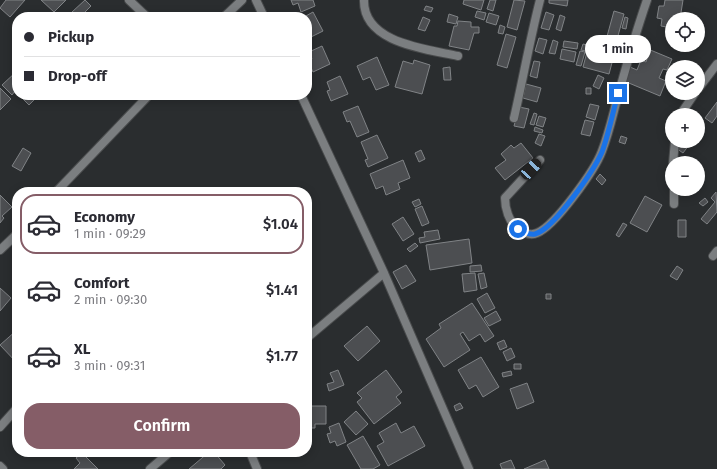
<!DOCTYPE html>
<meta charset="utf-8">
<style>
:root{--surface:#fff;--page:#f2f2f3;--text:#2b2b33;--muted:#7c7c81;--line:#e1e1e2;--accent:#855d67}
body{margin:0;font-family:"Fira Sans",sans-serif;background:var(--page);color:var(--text);height:100vh;display:flex;flex-direction:column;font-size:15px;white-space:nowrap}
*{box-sizing:border-box;margin:0}
p{font-size:13px;color:var(--muted)}
.icon{flex:none;width:22px;height:22px;fill:none;stroke:currentColor;stroke-width:2;stroke-linecap:round;stroke-linejoin:round}
.map{position:relative;flex:1;overflow:hidden}
.side{position:absolute;left:12px;top:187px;width:300px;height:270px;display:flex;flex-direction:column;background:var(--surface);border-radius:16px;box-shadow:0 2px 10px #0003}
.side>*{flex:none}
.top-card{position:absolute;left:12px;top:12px;width:300px;height:88px;border-radius:16px;box-shadow:0 2px 10px #0003;display:grid;align-content:center;height:88px;padding:0 12px;background:var(--surface)}
.controls{position:absolute;left:665px;top:12px;display:grid;gap:8px}
.controls a{display:grid;place-items:center;width:40px;height:40px;border-radius:50%;background:var(--surface);box-shadow:0 2px 10px #0003;font-size:20px}
.end{position:absolute;width:18px;height:18px;margin:-9px;border:5px solid #1a73e8;background:#fff;box-shadow:0 0 0 2px #fff}
.from{border-radius:50%}
.bubble{position:absolute;height:28px;border-radius:14px;background:var(--surface);box-shadow:0 2px 10px #0003;font-size:13px;font-weight:600;line-height:28px;text-align:center}
.car{position:absolute;width:12px;height:24px;margin:-12px -6px;border-radius:5px;box-shadow:0 0 3px 1px #0007;background:linear-gradient(#222 24%,#8ab4d8 0 40%,#222 0 76%,#8ab4d8 0 86%,#222 0)}
.top-card b{display:flex;align-items:center;gap:14px;height:38px;font-size:15px}
.top-card b+b{border-top:1px solid var(--line)}
.top-card i{width:10px;height:10px;background:var(--text)}
ul{padding:7px 0 0;list-style:none}
li{display:flex;align-items:center;gap:12px;height:60px;margin:0 8px 6px;padding:0 4px;border:2px solid transparent;border-radius:16px}
li div{flex:1}
li b{display:block;font-size:15px}
li em{font-style:normal;font-weight:600}
li.current{border-color:var(--accent)}
li>.icon{width:36px;height:36px;stroke-width:1.5}
.button{display:flex;gap:8px;margin-top:auto;padding:8px 12px}
.button a{flex:1;height:46px;border-radius:16px;background:var(--accent);color:#fff;font-size:16px;font-weight:600;line-height:46px;text-align:center}
.map>svg:first-child{display:block}
.building{fill:#4c4e51;stroke:#808386}
.lines{fill:none;stroke-linecap:round;stroke-linejoin:round}
.street-casing{stroke:#494b4c;stroke-width:10}
.street{stroke:#7b7e80;stroke-width:8}
.route{stroke:#1a73e8;stroke-width:5}
</style>
<div class="map">
<svg width="717" height="469" viewBox="0 0 717 469">
<rect width="100%" height="100%" fill="#2a2d2f"/>
<path class="building" d="M 6,0 L 25,0 L 10,17 L 0,8 Z
M 41,0 L 66,0 L 54,12 Z
M 85,0 L 91,6 L 80,17 L 77,17 L 72,12 Z
M 291,0 L 313,0 L 315,6 L 301,12 L 298,3 L 293,5 Z
M 464,0 L 484,0 L 481,10 L 463,4 Z
M 490,0 L 496,0 L 493,11 L 487,9 Z
M 514,0 L 525,1 L 517,30 L 507,27 Z
M 549,0 L 568,0 L 567,6 L 549,3 Z
M 665,0 L 683,0 L 680,19 L 672,19 L 672,28 L 661,26 L 662,19 L 657,18 L 659,6 L 664,6 Z
M 426,6 L 433,8 L 431,12 L 424,10 Z
M 477,11 L 486,13 L 484,20 L 475,17 Z
M 614,11 L 624,14 L 616,43 L 606,40 Z
M 313,12 L 323,31 L 307,39 L 307,17 L 304,17 Z
M 546,12 L 554,15 L 549,30 L 541,28 Z
M 489,13 L 499,16 L 496,25 L 486,22 Z
M 449,14 L 458,17 L 456,24 L 447,22 Z
M 560,15 L 565,17 L 561,31 L 556,29 Z
M 423,17 L 430,20 L 425,31 L 418,29 Z
M 625,17 L 628,18 L 626,29 L 622,28 Z
M 458,21 L 471,22 L 471,27 L 479,27 L 479,33 L 474,33 L 469,50 L 449,46 L 454,26 L 457,26 Z
M 500,25 L 505,27 L 503,34 L 498,33 Z
M 506,34 L 516,37 L 507,68 L 497,65 Z
M 539,38 L 547,40 L 543,54 L 535,51 Z
M 553,40 L 558,42 L 555,54 L 549,53 Z
M 564,41 L 578,43 L 577,49 L 563,47 Z
M 583,44 L 592,46 L 590,52 L 581,50 Z
M 322,46 L 330,64 L 313,72 L 308,61 L 312,59 L 309,52 Z
M 562,49 L 576,52 L 574,62 L 560,59 Z
M 648,49 L 672,59 L 667,70 L 663,69 L 659,78 L 666,81 L 660,96 L 624,81 L 630,67 L 637,70 L 641,60 L 646,62 L 647,59 L 645,58 Z
M 580,51 L 585,52 L 581,66 L 576,65 Z
M 587,52 L 613,59 L 609,74 L 583,67 Z
M 377,57 L 389,85 L 376,90 L 370,77 L 363,80 L 357,66 Z
M 414,60 L 430,65 L 422,94 L 395,87 L 403,61 L 413,64 Z
M 534,61 L 540,62 L 537,78 L 530,76 Z
M 450,67 L 451,80 L 444,80 L 443,68 Z
M 17,71 L 17,93 L 15,91 L 12,95 L 2,85 Z
M 598,75 L 604,78 L 599,89 L 593,86 Z
M 340,76 L 348,94 L 331,101 L 327,91 L 330,90 L 327,82 Z
M 526,84 L 541,88 L 537,102 L 523,98 Z
M 0,88 L 11,99 L 0,110 Z
M 586,88 L 591,88 L 591,94 L 586,94 Z
M 19,95 L 39,95 L 29,105 Z
M 717,102 L 717,116 L 712,123 L 705,118 Z
M 590,104 L 599,106 L 595,120 L 586,117 Z
M 358,106 L 369,132 L 357,137 L 350,121 L 347,122 L 343,112 Z
M 519,107 L 529,109 L 524,128 L 514,126 Z
M 534,113 L 537,114 L 534,125 L 530,124 Z
M 539,116 L 546,118 L 543,127 L 536,125 Z
M 585,120 L 594,122 L 590,136 L 581,134 Z
M 535,127 L 543,130 L 542,133 L 534,131 Z
M 539,134 L 545,136 L 541,146 L 535,143 Z
M 377,135 L 388,158 L 368,167 L 365,160 L 368,159 L 361,142 Z
M 621,136 L 627,138 L 625,144 L 619,142 Z
M 681,141 L 692,141 L 683,153 L 676,148 Z
M 521,143 L 533,158 L 505,180 L 495,168 L 506,160 L 501,154 L 511,145 L 514,148 Z
M 23,148 L 31,153 L 21,171 L 12,166 Z
M 421,150 L 425,159 L 419,162 L 415,153 Z
M 403,160 L 410,178 L 398,183 L 400,189 L 386,195 L 383,186 L 376,189 L 370,174 Z
M 600,174 L 606,180 L 602,185 L 596,179 Z
M 716,192 L 717,212 L 707,224 L 701,219 L 715,202 L 711,198 Z
M 0,195 L 12,207 L 2,216 L 4,218 L 0,223 Z
M 645,196 L 662,205 L 647,232 L 630,223 Z
M 705,198 L 708,202 L 703,206 L 699,203 Z
M 419,199 L 421,204 L 415,207 L 412,202 Z
M 422,206 L 429,223 L 422,226 L 415,209 Z
M 403,217 L 414,234 L 403,241 L 392,224 Z
M 678,220 L 686,220 L 686,237 L 678,237 Z
M 623,223 L 627,225 L 619,237 L 616,235 Z
M 438,230 L 440,239 L 420,243 L 419,238 L 425,237 L 424,232 Z
M 469,239 L 472,263 L 430,270 L 426,245 Z
M 415,243 L 418,246 L 410,252 L 407,249 Z
M 406,265 L 416,281 L 402,289 L 393,272 Z
M 481,265 L 482,271 L 470,272 L 470,266 Z
M 677,266 L 683,270 L 677,280 L 670,276 Z
M 475,273 L 477,290 L 464,292 L 462,274 Z
M 484,273 L 487,287 L 481,289 L 478,274 Z
M 0,288 L 11,298 L 0,311 Z
M 487,293 L 495,308 L 485,313 L 477,299 Z
M 546,294 L 551,294 L 551,299 L 546,299 Z
M 472,303 L 494,336 L 485,342 L 480,334 L 469,341 L 463,332 L 460,334 L 470,350 L 444,367 L 426,339 L 441,328 L 439,324 Z
M 496,311 L 501,320 L 489,326 L 484,318 Z
M 367,326 L 380,341 L 358,361 L 344,346 Z
M 17,330 L 17,363 L 0,345 Z
M 504,340 L 507,347 L 500,350 L 497,343 Z
M 511,348 L 515,357 L 507,361 L 503,352 Z
M 481,357 L 499,387 L 483,397 L 476,385 L 469,389 L 458,370 Z
M 514,364 L 521,364 L 521,369 L 514,369 Z
M 338,370 L 344,385 L 329,391 L 327,384 L 334,382 L 330,373 Z
M 386,370 L 402,392 L 396,397 L 401,403 L 374,424 L 357,402 L 362,398 L 357,393 Z
M 511,371 L 512,375 L 503,377 L 502,373 Z
M 527,383 L 534,402 L 517,409 L 510,389 Z
M 460,403 L 463,408 L 456,411 L 454,406 Z
M 307,406 L 326,406 L 326,424 L 315,424 L 315,428 L 307,428 Z
M 356,411 L 368,424 L 356,435 L 344,422 Z
M 339,423 L 346,442 L 337,446 L 335,441 L 330,443 L 327,434 L 331,433 L 329,427 Z
M 396,423 L 401,433 L 414,426 L 425,446 L 388,466 L 377,446 L 384,442 L 379,433 Z
M 363,436 L 380,465 L 373,469 L 361,469 L 347,445 Z
M 209,452 L 214,452 L 225,465 L 221,469 L 189,469 Z
M 82,453 L 98,469 L 74,469 L 80,463 L 76,458 Z
M 511,460 L 515,469 L 502,469 L 500,464 Z
M 545,460 L 549,469 L 524,469 Z"/>
<g class="lines">
<defs>
<path id="street" d="M 129,0 L 147,17
M 256,0 L 264,17
M 364,0 C 363,43 426,49 458,56
M 224,17 L 242,0
M 698,89 L 717,64
M 301,95 L 384,273 L 469,469
M 680,115 L 695,93
M 514,118 C 523,79 530,39 540,0
M 540,160 L 505,198 C 505,209 509,221 517,228 C 522,232 530,236 537,233 C 555,226 595,170 602,151 C 609,133 613,114 618,96 C 627,63 636,32 647,0
M 673,163 L 675,141
M 674,189 L 674,204
M 56,192 L 149,95
M 0,250 L 17,234
M 713,256 L 717,251
M 307,338 L 384,273
M 0,427 L 17,408
M 250,452 L 257,469
M 0,466 L 3,469
M 150,469 L 170,452"/>
</defs>
<use href="#street" class="street-casing"/>
<use href="#street" class="street"/>
</g>
<g class="lines">
<path class="route" d="M 518,229 C 524,232 529,235 535,234 C 554,229 594,170 602,152 C 609,133 613,112 618,93"/>
</g>
</svg>
<div class="controls">
<a><svg class="icon" aria-label="locate" viewBox="0 0 24 24"><circle cx="12" cy="12" r="6"/><path d="M12 2v4M12 18v4M2 12h4M18 12h4"/></svg></a>
<a><svg class="icon" aria-label="layers" viewBox="0 0 24 24"><path d="M12 4l9 5-9 5-9-5zM3 14l9 5 9-5"/></svg></a>
<a>+</a>
<a>−</a>
</div>
<i class="end from" style="left:518px;top:229px"></i>
<i class="end" style="left:618px;top:93px"></i>
<div class="bubble" style="left:585px;top:35px;width:66px">1 min</div>
<i class="car" style="left:531px;top:169px;rotate:43deg"></i>
<div class="top-card">
<b><i class="from"></i>Pickup</b>
<b><i></i>Drop-off</b>
</div>
<section class="side">
<ul>
<li class="current"><svg class="icon" aria-label="car" viewBox="0 0 24 24"><path d="M5 17H2v-5l4-1 3-4h7l3 4 3 1v5h-3M9 17h6M6 11h13"/><circle cx="7" cy="17" r="2"/><circle cx="17" cy="17" r="2"/></svg><div><b>Economy</b><p>1 min · 09:29</p></div><em>$1.04</em></li>
<li><svg class="icon" aria-label="car" viewBox="0 0 24 24"><path d="M5 17H2v-5l4-1 3-4h7l3 4 3 1v5h-3M9 17h6M6 11h13"/><circle cx="7" cy="17" r="2"/><circle cx="17" cy="17" r="2"/></svg><div><b>Comfort</b><p>2 min · 09:30</p></div><em>$1.41</em></li>
<li><svg class="icon" aria-label="car" viewBox="0 0 24 24"><path d="M5 17H2v-5l4-1 3-4h7l3 4 3 1v5h-3M9 17h6M6 11h13"/><circle cx="7" cy="17" r="2"/><circle cx="17" cy="17" r="2"/></svg><div><b>XL</b><p>3 min · 09:31</p></div><em>$1.77</em></li>
</ul>
<div class="button"><a>Confirm</a></div>
</section>
</div>
